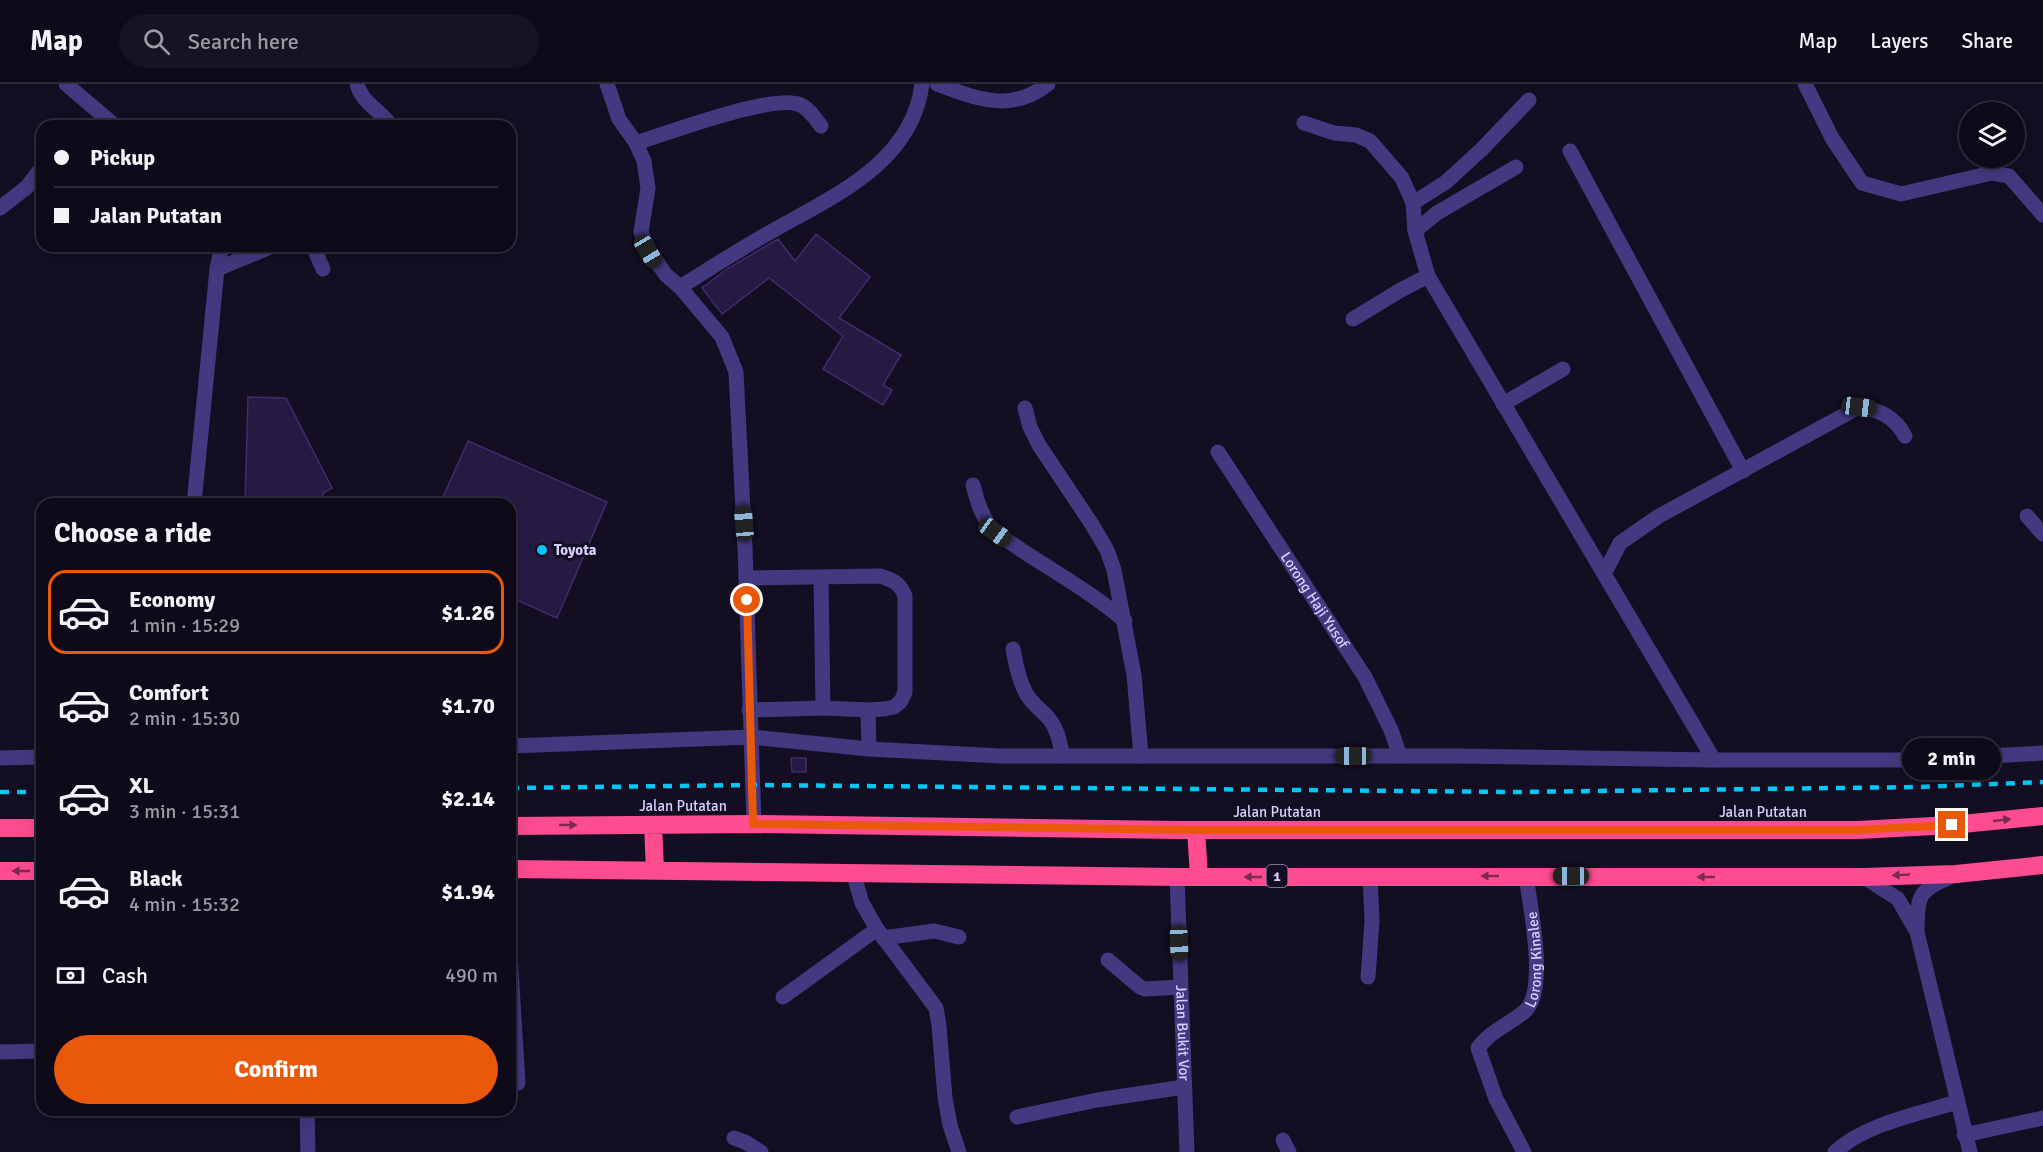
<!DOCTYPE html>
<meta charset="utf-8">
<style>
:root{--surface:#0e0a1a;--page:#171323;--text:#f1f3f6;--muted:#9b9aa2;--line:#2e2b39;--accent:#ea580c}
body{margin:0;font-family:Signika,sans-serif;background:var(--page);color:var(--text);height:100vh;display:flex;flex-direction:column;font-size:22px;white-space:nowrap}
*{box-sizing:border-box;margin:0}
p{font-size:20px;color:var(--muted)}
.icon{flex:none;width:33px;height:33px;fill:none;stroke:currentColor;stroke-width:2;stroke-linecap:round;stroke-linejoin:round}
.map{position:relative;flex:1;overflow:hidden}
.panel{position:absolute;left:36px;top:414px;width:480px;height:618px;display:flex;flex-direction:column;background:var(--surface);border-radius:18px;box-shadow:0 6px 24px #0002,0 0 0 2px var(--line)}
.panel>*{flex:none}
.guide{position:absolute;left:36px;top:36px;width:480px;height:132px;border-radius:18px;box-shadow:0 6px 24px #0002,0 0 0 2px var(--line);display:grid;align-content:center;height:132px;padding:0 18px;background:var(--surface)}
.controls{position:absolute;left:1959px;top:18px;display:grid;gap:12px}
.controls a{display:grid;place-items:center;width:66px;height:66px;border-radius:50%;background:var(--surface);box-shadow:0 6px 24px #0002,0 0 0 2px var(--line);font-size:30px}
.end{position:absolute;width:27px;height:27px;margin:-14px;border:8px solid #ea580c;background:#fff;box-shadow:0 0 0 3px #fff}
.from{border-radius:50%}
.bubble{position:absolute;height:42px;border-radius:21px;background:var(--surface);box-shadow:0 6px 24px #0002,0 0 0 2px var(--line);font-size:20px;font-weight:800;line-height:42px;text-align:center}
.car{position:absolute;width:18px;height:36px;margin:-18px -9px;border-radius:8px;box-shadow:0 0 4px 2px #0007;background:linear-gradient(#222 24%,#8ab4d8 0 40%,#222 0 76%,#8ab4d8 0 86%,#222 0)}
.guide b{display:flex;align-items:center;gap:21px;height:57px;font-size:22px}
.guide b+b{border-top:2px solid var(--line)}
.guide i{width:15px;height:15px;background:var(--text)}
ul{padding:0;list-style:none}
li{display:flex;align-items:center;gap:18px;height:84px;margin:0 12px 9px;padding:0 6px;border:3px solid transparent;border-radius:18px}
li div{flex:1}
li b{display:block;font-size:22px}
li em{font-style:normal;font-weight:800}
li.active{border-color:var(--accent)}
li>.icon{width:54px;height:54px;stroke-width:1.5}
h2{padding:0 18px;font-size:27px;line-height:72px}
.pay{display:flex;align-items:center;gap:15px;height:66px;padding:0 18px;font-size:22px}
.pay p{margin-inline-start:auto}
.primary-button{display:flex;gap:12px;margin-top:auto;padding:12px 18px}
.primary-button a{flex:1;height:69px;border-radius:36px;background:var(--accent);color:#fff;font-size:24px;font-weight:800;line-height:69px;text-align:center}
header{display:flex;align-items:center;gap:36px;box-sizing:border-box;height:84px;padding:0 30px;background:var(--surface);border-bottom:2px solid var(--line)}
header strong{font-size:28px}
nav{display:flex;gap:33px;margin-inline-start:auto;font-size:21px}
.search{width:420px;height:54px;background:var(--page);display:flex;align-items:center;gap:15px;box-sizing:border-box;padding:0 21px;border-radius:33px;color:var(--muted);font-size:22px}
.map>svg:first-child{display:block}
.building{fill:#261a43;stroke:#402c6e;stroke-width:1.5}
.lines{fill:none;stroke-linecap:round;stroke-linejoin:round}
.minor{stroke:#433980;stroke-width:15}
.highway{stroke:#fd4c90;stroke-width:18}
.rail{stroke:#03c7f6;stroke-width:4.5;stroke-dasharray:9 8;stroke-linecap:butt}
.oneway{fill:#7c2a54}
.route{stroke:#ea580c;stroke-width:8}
.poi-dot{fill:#03c7f6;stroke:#130e22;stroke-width:2}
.labels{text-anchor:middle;stroke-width:6;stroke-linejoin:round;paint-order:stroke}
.shield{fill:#130e22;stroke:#9e95bc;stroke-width:1.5}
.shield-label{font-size:14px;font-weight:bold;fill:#d9cffe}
.poi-label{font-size:15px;font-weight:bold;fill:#d9cffe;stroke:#130e22;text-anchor:start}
.street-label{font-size:15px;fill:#d9cffe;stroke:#130e22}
</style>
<header>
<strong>Map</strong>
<div class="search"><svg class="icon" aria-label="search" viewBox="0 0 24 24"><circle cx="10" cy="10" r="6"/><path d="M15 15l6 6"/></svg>Search here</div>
<nav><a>Map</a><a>Layers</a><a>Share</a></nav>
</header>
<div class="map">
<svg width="2043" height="1068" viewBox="0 0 2043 1068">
<rect width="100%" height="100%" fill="#130e22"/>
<path class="building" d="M 816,150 L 870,193 L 839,234 L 901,271 L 883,301 L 892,306 L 883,321 L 823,285 L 843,252 L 769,194 L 722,230 L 702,204 L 727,185 L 778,155 L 795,177 Z
M 248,313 L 286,314 L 332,404 L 323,409 L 322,420 L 245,420 Z
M 468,357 L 607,418 L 557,534 L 510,513 L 510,420 L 440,420 Z
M 791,674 L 806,674 L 806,688 L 792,688 Z"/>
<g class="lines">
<g class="minor">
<path d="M 66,0 L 113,40"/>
<path d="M 357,0 C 362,20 381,26 391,42"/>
<path d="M 607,0 L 619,35 L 636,59 L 644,77 L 648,104 L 641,148 L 649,167 L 666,191 L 680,203 L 722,253 L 736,288 L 745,464 L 754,740"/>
<path d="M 937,0 C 977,15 1011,29 1048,0"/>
<path d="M 1805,0 L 1832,54 L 1862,99 L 1901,110 L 1992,89 L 2009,92 L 2043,131"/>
<path d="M 1304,39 L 1334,49 L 1356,51 L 1370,57 L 1402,94 L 1413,119 L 1415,147 L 1428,192 L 1714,676"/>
<path d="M 636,59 C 668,49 770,11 798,20 C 808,23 815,34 821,42"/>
<path d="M 1570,67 L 1743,387"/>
<path d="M 1413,119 L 1446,98 L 1481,66 L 1529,16"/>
<path d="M 0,124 L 27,103 L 42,83"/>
<path d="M 1415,147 L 1437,129 L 1516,83"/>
<path d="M 313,162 L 323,185"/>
<path d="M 217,185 L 273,162"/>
<path d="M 680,203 C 709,185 737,167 767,150 C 829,114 912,81 922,0"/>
<path d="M 1353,235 L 1399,207 L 1428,192"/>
<path d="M 1503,320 L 1563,285"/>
<path d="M 1025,324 L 1030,343 L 1039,361 L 1091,439 L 1107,466 L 1114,486 L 1134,591 L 1141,672"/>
<path id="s1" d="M 1218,368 L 1365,593 L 1391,646 L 1400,672"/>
<path d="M 973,401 C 978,420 982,434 995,448 C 1038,479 1085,503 1125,537"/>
<path d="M 194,420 L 217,185 L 222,162"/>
<path d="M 2027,432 L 2043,450"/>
<path d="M 1604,490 L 1620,459 L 1659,432 L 1859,323 C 1880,326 1895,333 1905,352"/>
<path d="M 746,494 L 880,492 C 893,496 900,499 905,512 L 905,608 L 901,617 L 894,623 L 884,625 L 868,626 L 823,624 L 749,626"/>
<path d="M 821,494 L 823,624"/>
<path d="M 1013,565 C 1016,581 1019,597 1027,611 C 1033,621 1043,627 1050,636 C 1058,646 1060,660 1063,672"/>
<path d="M 868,626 L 869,665"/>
<path d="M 510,662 L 751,653 L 869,665 L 1000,672 L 1457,672 L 1714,676 L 1920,676 L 2043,669"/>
<path d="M 0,674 L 42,673"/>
<path d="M 853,788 L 862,819 L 877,845 L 936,924 L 939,941 L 945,1014 L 950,1041 L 959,1068"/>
<path id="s2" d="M 1177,793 L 1187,1068"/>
<path d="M 1864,793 L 1898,815 L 1917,848 L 1970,1068"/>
<path d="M 1917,845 C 1918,808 1919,807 1953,792"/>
<path d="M 883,854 L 934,847 L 959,853"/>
<path d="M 510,869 L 518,999"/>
<path d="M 1108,876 L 1140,903 L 1145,905 L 1180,903"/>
<path d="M 1368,893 L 1372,837 L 1370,792"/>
<path d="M 783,913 L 877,845"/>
<path d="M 0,968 L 42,967"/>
<path d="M 307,1026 L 308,1068"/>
<path d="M 1017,1033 L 1097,1016 L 1184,1003"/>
<path d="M 1964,1051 L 2043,1034"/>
<path d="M 734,1054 L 745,1058 L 761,1068"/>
<path d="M 1283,1056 L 1289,1068"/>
<path id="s3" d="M 1524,1068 L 1496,1015 L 1478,964 C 1491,946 1509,941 1525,927 C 1548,907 1530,821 1526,792"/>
<path d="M 1835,1068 C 1865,1040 1918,1030 1957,1018"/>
</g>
<path class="highway" d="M 653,741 L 655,786
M 510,742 L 754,740 L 1178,746 L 1858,746 L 1952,741 L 2043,732
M 0,744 L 42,744
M 1196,746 L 1199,793
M 510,785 L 1177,793 L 1864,793 L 1956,790 L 2043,781
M 0,787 L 42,787"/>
<path class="rail" d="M 510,704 L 753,701 L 1514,708 L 1919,703 L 2043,698
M 0,708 L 42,708"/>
</g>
<defs><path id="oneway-solid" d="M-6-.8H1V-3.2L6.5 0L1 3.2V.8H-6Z" transform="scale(1.5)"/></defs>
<g class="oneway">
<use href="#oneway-solid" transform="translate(2002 736) rotate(-6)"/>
<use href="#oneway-solid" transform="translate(568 741)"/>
<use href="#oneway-solid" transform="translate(21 787) rotate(180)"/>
<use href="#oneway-solid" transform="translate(1901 791) rotate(177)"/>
<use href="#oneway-solid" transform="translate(1490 792) rotate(-180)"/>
<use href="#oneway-solid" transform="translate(1253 793) rotate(180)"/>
<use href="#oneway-solid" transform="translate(1706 793) rotate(-180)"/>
</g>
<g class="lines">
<path class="route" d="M 747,516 L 753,740 L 1196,746 L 1858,746 L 1952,741"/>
</g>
<circle class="poi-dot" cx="542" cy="466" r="6"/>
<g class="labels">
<rect class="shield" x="1266.5" y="781" width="21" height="22" rx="4.5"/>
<g class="shield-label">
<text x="1277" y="797">1</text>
</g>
<g class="poi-label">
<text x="554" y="471">Toyota</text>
</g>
<g class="street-label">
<text dy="5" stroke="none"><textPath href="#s1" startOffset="177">Lorong Haji Yusof</textPath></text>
<text x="683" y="727">Jalan Putatan</text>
<text x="1277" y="733">Jalan Putatan</text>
<text x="1763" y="733">Jalan Putatan</text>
<text dy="5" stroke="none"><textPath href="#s3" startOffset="228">Lorong Kinalee</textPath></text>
<text dy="5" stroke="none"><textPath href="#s2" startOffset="156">Jalan Bukit Vor</textPath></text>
</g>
</g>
</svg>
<div class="controls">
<a><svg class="icon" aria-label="layers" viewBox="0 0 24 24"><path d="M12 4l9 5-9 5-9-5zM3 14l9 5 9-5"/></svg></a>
</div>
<i class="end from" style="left:747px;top:516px"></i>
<i class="end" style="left:1952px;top:741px"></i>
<div class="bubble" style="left:1902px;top:654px;width:99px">2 min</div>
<i class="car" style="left:648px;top:167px;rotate:149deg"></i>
<i class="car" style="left:1859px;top:323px;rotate:97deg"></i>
<i class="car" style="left:744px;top:439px;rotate:355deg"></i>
<i class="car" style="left:995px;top:448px;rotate:126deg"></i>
<i class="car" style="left:1353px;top:672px;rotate:270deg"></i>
<i class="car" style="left:1571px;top:792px;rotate:270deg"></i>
<i class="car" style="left:1179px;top:859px;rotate:178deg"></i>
<div class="guide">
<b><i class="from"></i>Pickup</b>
<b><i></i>Jalan Putatan</b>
</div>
<section class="panel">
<h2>Choose a ride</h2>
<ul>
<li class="active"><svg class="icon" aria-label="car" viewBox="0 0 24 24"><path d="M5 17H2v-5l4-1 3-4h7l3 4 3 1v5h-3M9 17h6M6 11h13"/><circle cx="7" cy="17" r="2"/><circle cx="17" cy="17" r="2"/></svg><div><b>Economy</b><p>1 min · 15:29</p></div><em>$1.26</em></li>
<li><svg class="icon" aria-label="car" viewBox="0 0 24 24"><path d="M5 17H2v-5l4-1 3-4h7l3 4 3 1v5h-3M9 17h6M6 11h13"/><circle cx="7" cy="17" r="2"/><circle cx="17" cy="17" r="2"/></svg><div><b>Comfort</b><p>2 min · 15:30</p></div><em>$1.70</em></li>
<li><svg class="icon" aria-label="car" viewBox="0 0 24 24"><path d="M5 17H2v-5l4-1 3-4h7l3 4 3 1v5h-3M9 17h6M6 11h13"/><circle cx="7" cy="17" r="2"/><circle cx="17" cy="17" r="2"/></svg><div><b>XL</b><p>3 min · 15:31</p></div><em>$2.14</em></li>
<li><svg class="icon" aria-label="car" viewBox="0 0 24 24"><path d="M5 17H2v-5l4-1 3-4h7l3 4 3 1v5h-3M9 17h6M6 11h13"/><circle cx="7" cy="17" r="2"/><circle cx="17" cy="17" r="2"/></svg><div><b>Black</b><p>4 min · 15:32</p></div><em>$1.94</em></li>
</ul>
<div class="pay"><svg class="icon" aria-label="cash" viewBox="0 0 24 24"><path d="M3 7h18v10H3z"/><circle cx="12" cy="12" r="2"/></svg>Cash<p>490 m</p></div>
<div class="primary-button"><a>Confirm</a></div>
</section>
</div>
